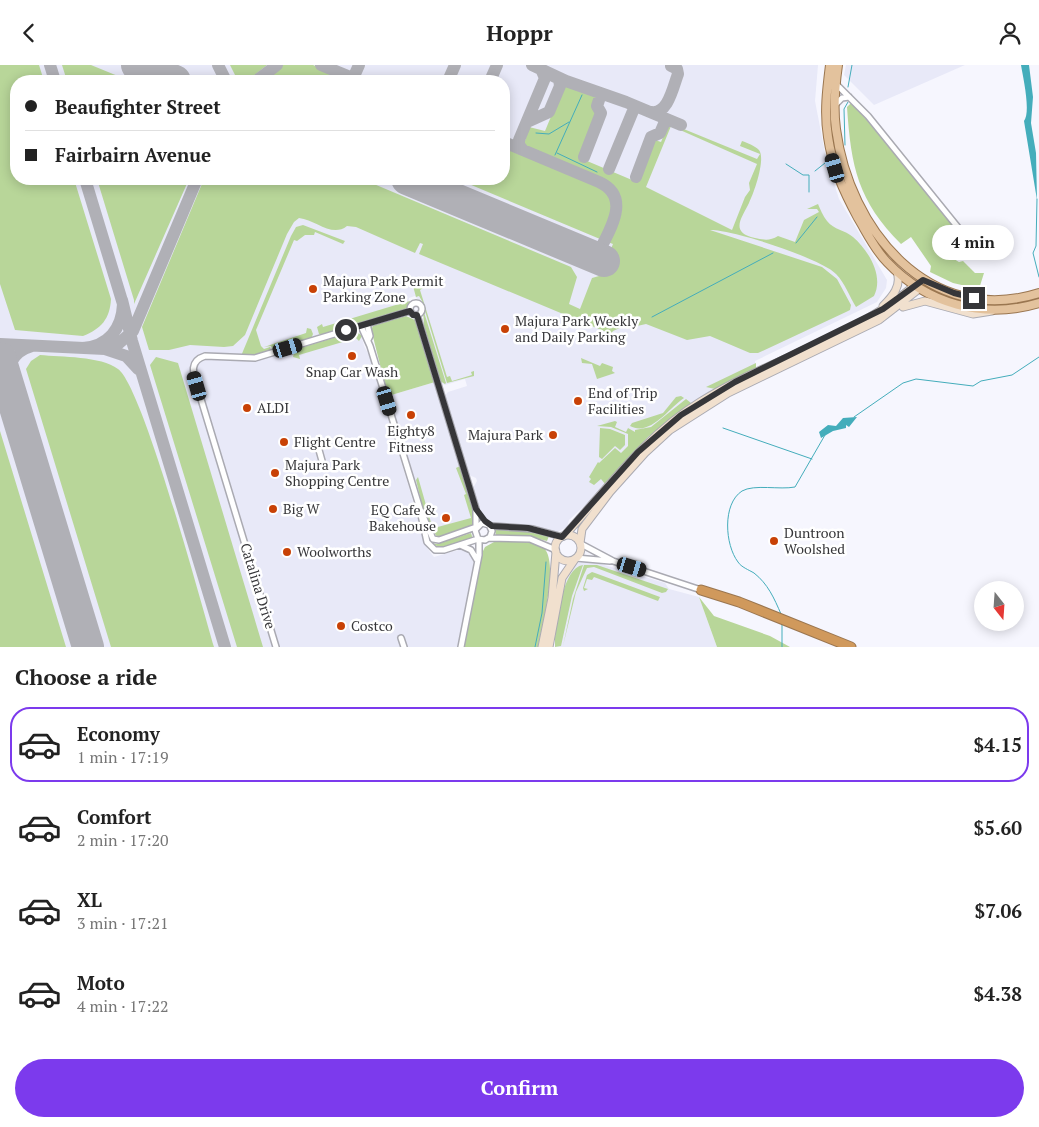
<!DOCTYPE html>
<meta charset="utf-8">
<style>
:root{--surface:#fff;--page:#f6f6f6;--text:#222;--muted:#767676;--line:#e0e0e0;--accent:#7c3aed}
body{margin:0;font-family:"PT Serif",serif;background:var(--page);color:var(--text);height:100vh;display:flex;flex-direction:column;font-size:19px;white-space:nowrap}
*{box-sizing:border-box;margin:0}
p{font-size:16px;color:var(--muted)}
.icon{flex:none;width:28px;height:28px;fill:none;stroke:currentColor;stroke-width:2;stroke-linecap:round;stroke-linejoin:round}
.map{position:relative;height:582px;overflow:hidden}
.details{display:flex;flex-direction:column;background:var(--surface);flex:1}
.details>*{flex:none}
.guide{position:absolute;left:10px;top:10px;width:500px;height:110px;border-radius:20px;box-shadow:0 2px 12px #0003;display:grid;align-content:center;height:110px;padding:0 15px;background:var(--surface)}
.needle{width:32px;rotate:163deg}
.tools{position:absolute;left:974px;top:516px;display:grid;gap:10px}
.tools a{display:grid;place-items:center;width:50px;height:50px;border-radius:50%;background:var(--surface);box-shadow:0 2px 12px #0003;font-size:25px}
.end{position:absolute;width:22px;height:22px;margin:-11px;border:6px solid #363639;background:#fff;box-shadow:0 0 0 2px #fff}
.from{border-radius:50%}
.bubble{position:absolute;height:35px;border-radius:18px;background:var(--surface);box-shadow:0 2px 12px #0003;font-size:16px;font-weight:700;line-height:35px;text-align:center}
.car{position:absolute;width:15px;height:30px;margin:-15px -8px;border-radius:6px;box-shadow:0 0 4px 1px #0007;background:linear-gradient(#222 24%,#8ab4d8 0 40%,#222 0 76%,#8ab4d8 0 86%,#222 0)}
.guide b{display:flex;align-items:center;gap:18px;height:48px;font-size:19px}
.guide b+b{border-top:1px solid var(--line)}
.guide i{width:12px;height:12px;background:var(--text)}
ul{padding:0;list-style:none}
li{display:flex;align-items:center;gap:15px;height:75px;margin:0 10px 8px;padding:0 5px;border:2px solid transparent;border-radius:20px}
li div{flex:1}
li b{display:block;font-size:19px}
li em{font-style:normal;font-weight:700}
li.selected{border-color:var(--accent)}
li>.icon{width:45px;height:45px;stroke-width:1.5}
h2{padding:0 15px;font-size:22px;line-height:60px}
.primary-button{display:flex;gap:10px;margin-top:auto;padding:10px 15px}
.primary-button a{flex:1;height:58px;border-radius:30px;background:var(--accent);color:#fff;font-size:20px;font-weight:700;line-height:58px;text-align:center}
header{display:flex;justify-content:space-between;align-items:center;height:65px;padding:0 15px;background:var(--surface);font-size:22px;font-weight:700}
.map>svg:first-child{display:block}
.built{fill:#e8e9f8;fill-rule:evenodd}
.green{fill:#b8d699;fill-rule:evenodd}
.water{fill:#44adbb}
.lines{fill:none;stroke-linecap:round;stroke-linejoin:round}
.stream{stroke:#44adbb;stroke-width:1}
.taxiway{stroke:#b0b0b6;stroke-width:12}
.runway{stroke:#b0b0b6;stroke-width:32}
.minor-casing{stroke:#aaaab2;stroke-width:8}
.secondary-casing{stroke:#aaaab2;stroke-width:9}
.primary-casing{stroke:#9a7650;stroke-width:10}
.motorway-casing{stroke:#9a7650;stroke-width:11}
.minor{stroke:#fff;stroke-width:5}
.secondary{stroke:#f1e0ce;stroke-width:7}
.primary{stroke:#e3c29d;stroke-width:8}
.motorway{stroke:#d0995c;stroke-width:9}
.route{stroke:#363639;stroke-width:6}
.poi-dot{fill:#c84106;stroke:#fff;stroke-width:2}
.labels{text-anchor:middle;stroke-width:5;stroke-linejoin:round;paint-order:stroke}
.poi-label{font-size:14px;fill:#363639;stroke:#fff;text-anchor:start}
.street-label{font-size:14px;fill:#363639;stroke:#fff}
</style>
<header><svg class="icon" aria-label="back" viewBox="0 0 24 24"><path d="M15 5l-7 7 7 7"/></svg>Hoppr<svg class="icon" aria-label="person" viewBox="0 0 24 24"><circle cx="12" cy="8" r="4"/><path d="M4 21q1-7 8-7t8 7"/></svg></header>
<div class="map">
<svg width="1039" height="582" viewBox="0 0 1039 582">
<rect width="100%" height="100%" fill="#f6f6fe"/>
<path class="built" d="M 0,0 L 818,0 L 815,36 L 826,93 L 839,134 L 887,215 L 886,223 L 877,237 L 755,296 L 756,304 L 706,329 L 672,352 L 628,392 L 593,433 L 569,455 L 567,462 L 557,467 L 529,460 L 492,459 L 482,451 L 473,423 L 477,416 L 476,413 L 469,410 L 445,331 L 448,327 L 467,321 L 465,314 L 445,320 L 441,318 L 424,261 L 423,243 L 415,231 L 409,233 L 407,243 L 273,286 L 275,290 L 356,266 L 361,269 L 364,281 L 370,292 L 427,483 L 434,492 L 462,484 L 469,487 L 474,493 L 474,499 L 458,582 L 0,582 ZM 16,16 L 504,16 L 504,114 L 16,114 Z
M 846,0 L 965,0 L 874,40 L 844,10 Z
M 435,317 L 475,451 L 469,463 L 439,472 L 436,472 L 423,445 L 388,331 Z
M 591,496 L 665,518 L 669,524 L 699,532 L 717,582 L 555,582 L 555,572 L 566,512 L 577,498 Z"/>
<path class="green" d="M 0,0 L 39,0 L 44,16 L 16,16 L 16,114 L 74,114 L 111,234 C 110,254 101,264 83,271 L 15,265 L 0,219 Z
M 62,0 L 91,0 L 130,16 L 67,16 Z
M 230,0 L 267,0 L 247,16 L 238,16 Z
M 283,0 L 313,0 L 351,16 L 262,16 Z
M 565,18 L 597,31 L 593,41 L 597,48 L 580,93 L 632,115 L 637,117 L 655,75 L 661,77 L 669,58 L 757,94 L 760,89 L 740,81 L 742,76 C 748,78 755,81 759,85 C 766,94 754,128 749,138 C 742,153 729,167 755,173 C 764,175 770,176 778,171 L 795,177 L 804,155 L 819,147 L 817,144 L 807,144 L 818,139 C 820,144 823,151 827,156 C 834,165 845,165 853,172 C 869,186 884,211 874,231 L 856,242 C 849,231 845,218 836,209 C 822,194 732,164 710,165 L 822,202 L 837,214 L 851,240 L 850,245 L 846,247 L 758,288 L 750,288 L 710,271 L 687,275 L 646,259 L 637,261 L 634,257 L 613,266 L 611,269 L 419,189 L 423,179 L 420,178 L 415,188 L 356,162 L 347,161 C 332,173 316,155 299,153 L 294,157 L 287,169 L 245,270 L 233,281 L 224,282 L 190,280 L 169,285 L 149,285 L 142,262 L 204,114 L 362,114 L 571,202 L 577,212 L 569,239 L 580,244 L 592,213 L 599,211 L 613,179 L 605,176 C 614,156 627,138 610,120 L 533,86 L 524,79 L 529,62 L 545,66 ZM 671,61 L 757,99 L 749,118 L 750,125 L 745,132 L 732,165 L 646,122 Z
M 852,37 L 963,172 L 953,179 L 957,189 L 954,194 L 959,197 L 963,196 L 975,208 L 984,208 L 979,224 L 953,218 L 930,207 L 931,201 L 911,172 L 901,179 C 858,136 851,102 847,42 Z
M 504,81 L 530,92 L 532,91 L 607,124 C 622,139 607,158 600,174 L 457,114 L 504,114 Z
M 97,114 L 189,114 L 134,239 L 134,235 Z
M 303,160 L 345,176 L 343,179 L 315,167 L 314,170 L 305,170 L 297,176 L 294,175 L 256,265 L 261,281 L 264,284 L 270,282 L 271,285 L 253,291 L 241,291 L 291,171 L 296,162 Z
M 416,220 L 423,223 L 420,225 L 447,312 L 450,311 L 452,316 L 472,310 L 471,307 L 474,306 L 474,311 L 447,318 L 422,236 L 419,231 L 416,232 L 413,221 Z
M 399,235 L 401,235 L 403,238 L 410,236 L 408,242 L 404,245 L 323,270 L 319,269 L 317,262 L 322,259 L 323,262 L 399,239 Z
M 423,244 L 446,318 L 445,319 L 440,316 L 424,261 Z
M 406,251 L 415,255 L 435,317 L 388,331 L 371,264 L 374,260 Z
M 307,263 L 311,264 L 313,269 L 311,274 L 273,285 L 271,281 L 264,282 L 306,268 Z
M 356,266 L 362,271 L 359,276 L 356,273 L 299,290 L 300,294 L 293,292 L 294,288 L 300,283 Z
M 40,290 C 61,292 101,291 118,304 C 143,322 201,538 214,582 L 111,582 L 26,304 L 31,296 Z
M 156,292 L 178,298 L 263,582 L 237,582 L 150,300 Z
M 581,293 L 600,301 L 602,298 L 613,302 L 612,306 L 615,308 L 597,314 L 592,299 L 582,298 Z
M 756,298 L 756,304 L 715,324 L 706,322 Z
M 681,331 L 684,333 C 669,343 650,372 630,361 L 632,358 L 663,348 L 676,332 Z
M 686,334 L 691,338 L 648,372 L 605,419 L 601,414 L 594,420 L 589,417 L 591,414 L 589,412 L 598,397 L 599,398 L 615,383 L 621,388 L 628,381 L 628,369 L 611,362 L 597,361 L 615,356 L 617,357 L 615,362 L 626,367 L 628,363 L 635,367 L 635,365 L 651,362 Z
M 600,363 L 610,364 L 625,370 L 625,380 L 620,385 L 615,381 L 602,394 L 599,392 Z
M 0,366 L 66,582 L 0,582 Z
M 460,401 L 475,451 L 474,460 L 437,472 L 425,452 L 416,415 L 418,412 L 432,461 L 434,463 L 471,453 L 464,430 L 466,429 L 456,403 Z
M 495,465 L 519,465 L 549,471 L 547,476 L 527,471 L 496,470 Z
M 471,468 L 473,474 C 460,478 443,487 431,478 L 437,479 Z
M 494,477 C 506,477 536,474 544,483 C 559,499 542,560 538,582 L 464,582 L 482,488 L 485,482 Z
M 583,500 L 572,531 L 561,581 L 555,582 L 555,572 C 558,554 562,503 583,500 Z
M 584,500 L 597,500 L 668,524 L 666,527 L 662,528 L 594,502 L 587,503 L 576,527 L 563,581 L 573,534 Z
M 592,507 L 595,508 L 660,532 L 658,536 L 594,512 L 592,515 L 587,514 L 584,523 L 588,524 L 584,526 L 583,523 L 587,510 Z
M 699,532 L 714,551 L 770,571 L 790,582 L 717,582 Z"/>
<path class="water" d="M 1021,0 L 1029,0 L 1033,32 L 1031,58 L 1036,88 L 1037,135 L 1024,56 C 1031,47 1023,12 1021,0 Z
M 857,352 L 849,362 L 846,360 L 846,363 L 833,366 L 821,373 L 819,367 L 828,360 L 836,361 L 843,353 Z"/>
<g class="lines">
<path class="stream" d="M 848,22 L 852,0
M 536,68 L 549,69 L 569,57
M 845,80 L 844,44 L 848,37
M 557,88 L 597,107
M 555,90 L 582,30
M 786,99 L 803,110 L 809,110 L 809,127
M 815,106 L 825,98
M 1037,134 L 1036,181 L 1033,188 L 1039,212
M 796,178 L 817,152
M 652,252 L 773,188
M 854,352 L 903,318 L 916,314 L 973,321 L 981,316 L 1012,310 L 1039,292
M 723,363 L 812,394
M 781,549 C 774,533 768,519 754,508 C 749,505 741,502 738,497 C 725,480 722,439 742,426 C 754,419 780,425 795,422 L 825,370
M 782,558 L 782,582
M 535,582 L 542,548 L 546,497"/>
<path class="taxiway" d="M 50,0 L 55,16
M 218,0 L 226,16
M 321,0 L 360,16
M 532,0 L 566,16 L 626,37 L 681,60
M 256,16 L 277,0
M 358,16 L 355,9 L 359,0
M 448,16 L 455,0
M 490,16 L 497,0
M 651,47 C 668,50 673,22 678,9 L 677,4 L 671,1
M 527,57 L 549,47 L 560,21 L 559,14 L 553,11
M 504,77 L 599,117 C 634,133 607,168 596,193
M 523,85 L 519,80 L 519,75 L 545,13 L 541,4
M 584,92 L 601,48 L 597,41 L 601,29
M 609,104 L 635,41
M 636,112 L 651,72 L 660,68 L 666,54
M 122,235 L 132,276 L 225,582
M 0,279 L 105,284 L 126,291 L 138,304
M 83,283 C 108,281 122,264 123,239 L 85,114
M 102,284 L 117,280 L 133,266 L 197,114
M 9,323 C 6,303 11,287 32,281"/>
<path class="runway" d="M 137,0 L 175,16
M 407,114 L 604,196
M 0,293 L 88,582"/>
<defs>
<path id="minor" d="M 837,20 L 868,51 L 973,181
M 835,40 L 842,33 L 849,32
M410 244a6 6 0 1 1 12 0a6 6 0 1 1-12 0Z
M 417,250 L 476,444 L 476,462
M 367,259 L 370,271 L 368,275
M 361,261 L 370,281 L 420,444 L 433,474 L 439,475 L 476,462
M 319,385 L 324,403
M 421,450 L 427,477 L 435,485 L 444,485 L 478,474
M 489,460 L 492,466 L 490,472 L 485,475 L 478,474 L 475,465 L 482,458 L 493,461 L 533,464 L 563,472
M 489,473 L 530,474 L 556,485
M 581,479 L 613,496 L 701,525
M 460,480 L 471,485 L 477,495
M 576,493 L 610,496
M 401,573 L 404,582
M 276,582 L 197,321 C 193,308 189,296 205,291 L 255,293 L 410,246
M 461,582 L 479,490 L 479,474"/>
<path id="secondary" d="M 883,241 C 892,232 902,221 897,207
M 903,242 L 925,236 L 973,249 L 992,246
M 565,470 C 608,423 645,371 700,337 C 769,294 852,274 914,221
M555 483a13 13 0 1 1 26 0a13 13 0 1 1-26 0Z
M 580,478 L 582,464 L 610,427 L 645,388 L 670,365 L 728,328 L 879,255 L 919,224
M 542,582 L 552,533 L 556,487
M 549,582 L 562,513 L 575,494"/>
<path id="primary" d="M 830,0 C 827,24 824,48 828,72 C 832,101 844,127 858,153 C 867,168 875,185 887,197 C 927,239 983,255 1039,238
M 838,0 C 835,21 833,43 836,64 C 849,164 929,263 1039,228"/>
<path id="motorway" d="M 701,525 L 739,537 L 851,582"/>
</defs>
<use href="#minor" class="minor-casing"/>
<use href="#secondary" class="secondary-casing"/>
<use href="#primary" class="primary-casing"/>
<use href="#motorway" class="motorway-casing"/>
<use href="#minor" class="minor"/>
<use href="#secondary" class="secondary"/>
<use href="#primary" class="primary"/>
<use href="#motorway" class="motorway"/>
</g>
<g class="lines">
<path class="route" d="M 346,265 L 410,246 L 413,250 L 417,250 L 476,444 L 485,456 L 492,461 L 528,463 L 562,472 L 638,387 L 681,350 L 735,317 L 883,244 L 923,215 L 954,228 L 974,233"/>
</g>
<g class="poi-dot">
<circle cx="313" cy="224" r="5"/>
<circle cx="505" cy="264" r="5"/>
<circle cx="352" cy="291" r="5"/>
<circle cx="578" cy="336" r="5"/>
<circle cx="247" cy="343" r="5"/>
<circle cx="411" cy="350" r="5"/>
<circle cx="553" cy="370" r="5"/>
<circle cx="284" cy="377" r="5"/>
<circle cx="275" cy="408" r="5"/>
<circle cx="273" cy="444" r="5"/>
<circle cx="446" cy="453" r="5"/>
<circle cx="774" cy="476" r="5"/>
<circle cx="287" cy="487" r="5"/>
<circle cx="341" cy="561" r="5"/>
</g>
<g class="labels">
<g class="poi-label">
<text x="323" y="221">Majura Park Permit<tspan x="323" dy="16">Parking Zone</tspan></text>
<text x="515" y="261">Majura Park Weekly<tspan x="515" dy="16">and Daily Parking</tspan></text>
<text x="352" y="312" text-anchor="middle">Snap Car Wash</text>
<text x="588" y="333">End of Trip<tspan x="588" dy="16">Facilities</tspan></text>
<text x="257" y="348">ALDI</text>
<text x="411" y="371" text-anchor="middle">Eighty8<tspan x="411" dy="16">Fitness</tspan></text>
<text x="543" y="375" text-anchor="end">Majura Park</text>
<text x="294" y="382">Flight Centre</text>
<text x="285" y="405">Majura Park<tspan x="285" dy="16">Shopping Centre</tspan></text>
<text x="283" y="449">Big W</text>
<text x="436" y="450" text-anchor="end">EQ Cafe &amp;<tspan x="436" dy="16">Bakehouse</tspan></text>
<text x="784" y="473">Duntroon<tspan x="784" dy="16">Woolshed</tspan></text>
<text x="297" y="492">Woolworths</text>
<text x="351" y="566">Costco</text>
</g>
<g class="street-label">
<text transform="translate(258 521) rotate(73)" y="5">Catalina Drive</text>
</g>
</g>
</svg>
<div class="tools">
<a><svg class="needle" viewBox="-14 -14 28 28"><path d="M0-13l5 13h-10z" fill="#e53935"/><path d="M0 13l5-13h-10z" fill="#767676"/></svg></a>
</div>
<i class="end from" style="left:346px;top:265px"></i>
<i class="end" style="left:974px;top:233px"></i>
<div class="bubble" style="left:932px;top:160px;width:82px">4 min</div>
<i class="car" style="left:835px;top:103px;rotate:344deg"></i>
<i class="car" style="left:288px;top:283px;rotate:73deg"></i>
<i class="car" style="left:197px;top:321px;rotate:344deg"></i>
<i class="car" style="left:387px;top:336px;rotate:163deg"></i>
<i class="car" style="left:632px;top:502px;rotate:107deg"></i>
<div class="guide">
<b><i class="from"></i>Beaufighter Street</b>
<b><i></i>Fairbairn Avenue</b>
</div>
</div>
<section class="details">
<h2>Choose a ride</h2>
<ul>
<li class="selected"><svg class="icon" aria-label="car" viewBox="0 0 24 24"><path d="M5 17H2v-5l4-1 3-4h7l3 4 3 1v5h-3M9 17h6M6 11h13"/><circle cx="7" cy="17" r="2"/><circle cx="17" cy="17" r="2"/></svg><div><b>Economy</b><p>1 min · 17:19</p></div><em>$4.15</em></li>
<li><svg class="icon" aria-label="car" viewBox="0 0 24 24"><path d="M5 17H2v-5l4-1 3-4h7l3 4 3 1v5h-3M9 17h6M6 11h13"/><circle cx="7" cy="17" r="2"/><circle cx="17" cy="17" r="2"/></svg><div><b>Comfort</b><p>2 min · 17:20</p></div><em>$5.60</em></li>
<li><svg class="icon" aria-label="car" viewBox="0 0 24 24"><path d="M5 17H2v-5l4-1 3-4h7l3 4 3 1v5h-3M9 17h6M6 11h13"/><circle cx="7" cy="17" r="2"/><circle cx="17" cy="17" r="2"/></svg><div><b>XL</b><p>3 min · 17:21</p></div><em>$7.06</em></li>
<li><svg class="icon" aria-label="car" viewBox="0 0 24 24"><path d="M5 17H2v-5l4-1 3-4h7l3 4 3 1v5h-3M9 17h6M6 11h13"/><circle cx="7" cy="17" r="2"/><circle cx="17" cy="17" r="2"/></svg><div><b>Moto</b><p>4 min · 17:22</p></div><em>$4.38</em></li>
</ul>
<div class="primary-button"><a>Confirm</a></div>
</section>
